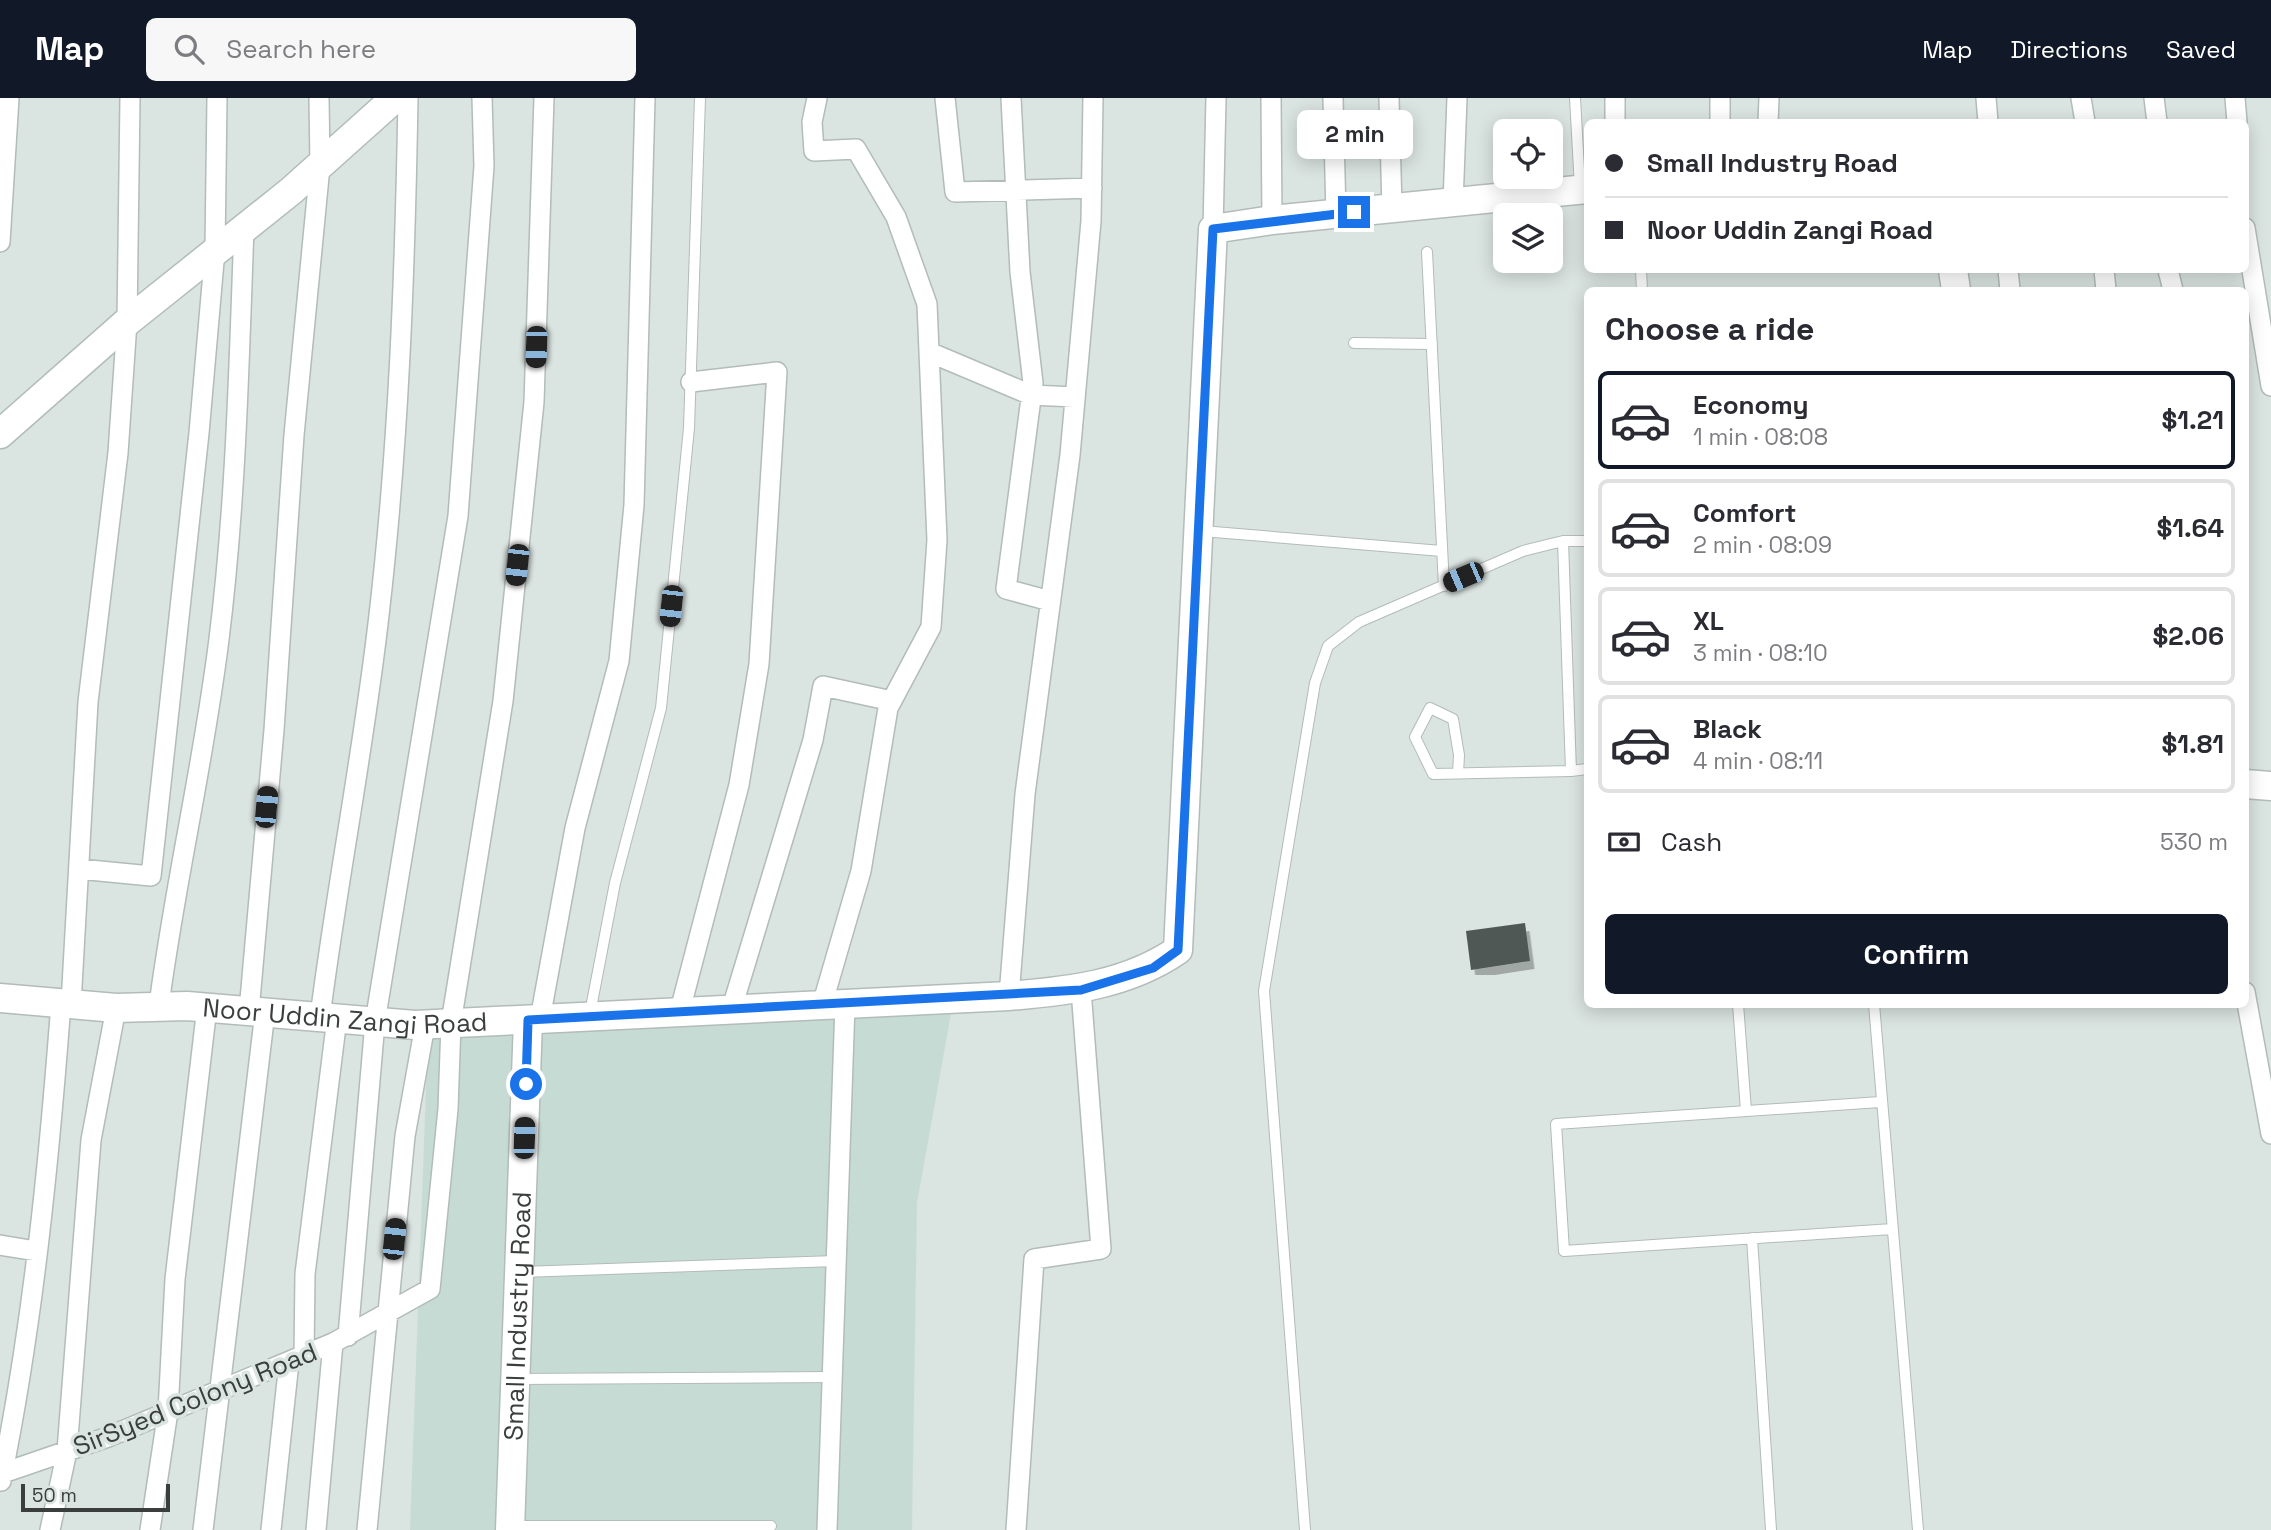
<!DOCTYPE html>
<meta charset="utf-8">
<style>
:root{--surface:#fff;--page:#f7f7f7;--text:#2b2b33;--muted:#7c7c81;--line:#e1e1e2;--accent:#111827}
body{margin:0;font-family:"Space Grotesk",sans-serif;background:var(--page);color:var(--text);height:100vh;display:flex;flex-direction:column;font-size:26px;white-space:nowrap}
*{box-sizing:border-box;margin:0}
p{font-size:23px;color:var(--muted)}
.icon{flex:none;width:38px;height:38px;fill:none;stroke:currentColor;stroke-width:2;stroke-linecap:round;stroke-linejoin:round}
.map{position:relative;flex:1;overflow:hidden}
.side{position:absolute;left:1584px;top:189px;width:665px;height:721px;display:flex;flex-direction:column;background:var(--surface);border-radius:10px;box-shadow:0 4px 18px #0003}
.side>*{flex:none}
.top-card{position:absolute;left:1584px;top:21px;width:665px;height:154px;border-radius:10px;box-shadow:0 4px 18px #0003;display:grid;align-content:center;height:154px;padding:0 21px;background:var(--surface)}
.controls{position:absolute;left:1493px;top:21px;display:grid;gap:14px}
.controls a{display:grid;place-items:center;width:70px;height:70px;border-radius:10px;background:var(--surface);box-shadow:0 4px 18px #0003;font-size:35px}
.scale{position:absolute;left:21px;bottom:18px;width:149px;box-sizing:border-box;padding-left:7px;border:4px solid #3a3e3d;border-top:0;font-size:19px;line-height:24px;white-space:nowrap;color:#3a3e3d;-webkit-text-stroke:5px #dae4e1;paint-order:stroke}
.end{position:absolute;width:32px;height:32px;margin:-16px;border:9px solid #1a73e8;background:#fff;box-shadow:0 0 0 4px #fff}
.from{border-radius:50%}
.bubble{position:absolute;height:49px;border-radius:10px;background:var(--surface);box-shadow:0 4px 18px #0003;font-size:23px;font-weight:600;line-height:49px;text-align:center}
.car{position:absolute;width:21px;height:42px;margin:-21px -10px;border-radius:9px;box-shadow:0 0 5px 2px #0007;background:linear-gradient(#222 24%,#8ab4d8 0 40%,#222 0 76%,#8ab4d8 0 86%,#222 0)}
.top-card b{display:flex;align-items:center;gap:24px;height:66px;font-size:26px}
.top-card b+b{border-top:2px solid var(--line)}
.top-card i{width:18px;height:18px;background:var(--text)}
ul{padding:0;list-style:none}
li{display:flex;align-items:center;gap:21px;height:98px;margin:0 14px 10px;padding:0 7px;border:4px solid var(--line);border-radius:10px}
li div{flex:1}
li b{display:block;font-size:26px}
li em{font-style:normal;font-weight:600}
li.active{border-color:var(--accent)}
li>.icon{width:63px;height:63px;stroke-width:1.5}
h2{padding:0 21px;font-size:32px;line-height:84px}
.pay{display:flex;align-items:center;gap:18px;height:77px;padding:0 21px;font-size:26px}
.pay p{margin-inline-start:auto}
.action{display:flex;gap:14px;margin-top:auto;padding:14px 21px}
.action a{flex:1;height:80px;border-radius:10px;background:var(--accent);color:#fff;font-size:28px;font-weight:600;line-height:80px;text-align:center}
header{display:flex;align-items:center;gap:42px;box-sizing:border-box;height:98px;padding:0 35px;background:var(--accent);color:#fff}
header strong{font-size:33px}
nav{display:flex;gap:38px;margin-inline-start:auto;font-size:24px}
.search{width:490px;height:63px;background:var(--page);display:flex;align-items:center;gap:18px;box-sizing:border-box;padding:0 24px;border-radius:10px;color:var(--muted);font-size:26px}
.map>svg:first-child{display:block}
.built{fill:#c7dbd5}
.building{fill:#4f5855;filter:url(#shadow)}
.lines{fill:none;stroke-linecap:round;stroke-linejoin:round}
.lane-casing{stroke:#b2bcb9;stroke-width:12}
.street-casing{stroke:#b2bcb9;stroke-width:22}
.secondary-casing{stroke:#b2bcb9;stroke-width:31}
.lane{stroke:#fff;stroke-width:10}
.street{stroke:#fff;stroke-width:19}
.secondary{stroke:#fff;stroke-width:28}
.route{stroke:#1a73e8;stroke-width:9}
.labels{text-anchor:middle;stroke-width:7;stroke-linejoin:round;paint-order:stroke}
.street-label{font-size:26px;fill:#3a3e3d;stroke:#dae4e1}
</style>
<header>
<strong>Map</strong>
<div class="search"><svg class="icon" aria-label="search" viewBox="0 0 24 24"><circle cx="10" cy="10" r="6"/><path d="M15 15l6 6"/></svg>Search here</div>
<nav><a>Map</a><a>Directions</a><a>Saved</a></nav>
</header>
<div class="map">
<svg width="2271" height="1432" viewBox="0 0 2271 1432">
<defs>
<filter id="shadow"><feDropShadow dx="4.5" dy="8" stdDeviation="0" flood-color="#0004"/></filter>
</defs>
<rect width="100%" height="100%" fill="#dae4e1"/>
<path class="built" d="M 952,910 L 917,1105 L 912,1432 L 410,1432 L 428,934 Z"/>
<path class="building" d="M 1525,825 L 1530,863 L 1471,872 L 1466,833 Z"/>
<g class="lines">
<defs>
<path id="lane" d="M 1575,0 L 1580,90
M 1427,154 L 1444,488
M 1641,172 L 1642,192
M 1354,245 L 1432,246
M 1202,433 L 1442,453
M 1563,443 L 1571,673 L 1587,671
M 1458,675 L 1459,657 L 1453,621 L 1430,610 L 1415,639 L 1433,676 L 1571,673
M 1738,906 L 1746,1013
M 1874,906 L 1918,1432
M 590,915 L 615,785 L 661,610 L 689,330 L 700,0
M 1880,1004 L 1556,1026 L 1564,1153 L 1892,1131
M 1752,1140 L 1771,1432
M 522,1174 L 836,1163
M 516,1281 L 832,1279
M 511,1428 L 771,1428
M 1305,1432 L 1264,893 L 1315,585 L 1328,548 L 1359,524 L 1523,453 L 1563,443 L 1587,443"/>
<path id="street" d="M 817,0 L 812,24 L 814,53 L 856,51 L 896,119 L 927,206 L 937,442 L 931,529 L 888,610 L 861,773 L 822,907
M 945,0 L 955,94 L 1092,90
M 1011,0 L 1020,174 L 1033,285 L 1006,491 L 1050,503
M 1271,0 L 1272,122
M 1333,0 L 1336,116
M 1389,0 L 1392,111
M 1986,0 L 1988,24
M 2081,0 L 2085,24
M 2154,0 L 2157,24
M 2235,0 L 2237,24
M 1615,24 L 1615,0
M 1720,24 L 1720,0
M 1768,24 L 1769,0
M 1453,105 L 1457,0
M 2245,130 L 2271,288
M 1213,131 L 1216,0
M 0,144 L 9,0
M 2008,172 L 2010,192
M 2104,172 L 2106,192
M 2168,172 L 2173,192
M 929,254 L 1031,297 L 1075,299
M 79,771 L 151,778 L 199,335 L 215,152 L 217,0
M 2245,894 L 2271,1036
M 1009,898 L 1025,696 L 1070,357 L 1091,123 L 1093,0
M 71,906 L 88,604 L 118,355 L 127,224 L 130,0
M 159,907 C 175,784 204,664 219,541 C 236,405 239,266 244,129
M 249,913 L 274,632 L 294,337 L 320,68 L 319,0
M 731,913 L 813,642 L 823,588 L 892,603
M 679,916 L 739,687 L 759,566 L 777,274 L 691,284
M 320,919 C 337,785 364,651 379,517 C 399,345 405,173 408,0
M 540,921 L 575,730 L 619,563 L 634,407 L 645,0
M 0,1147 L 36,1153
M 348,1238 L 375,924 L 458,418 L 484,68 L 482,0
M 304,1258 L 305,1176 L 337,920
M 0,1376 L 108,1339 L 333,1245 L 430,1191 L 448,1011 L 451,925 L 503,603 L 534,304 L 544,0
M 1,1383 C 33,1226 49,1065 61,905
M 50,1432 L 67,1353 L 91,1042 L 116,910
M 150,1432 L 168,1313 L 175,1181 L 207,909
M 203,1432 L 265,914
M 271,1432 L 289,1264
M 316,1432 L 333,1245
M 367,1432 L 405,1038 L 425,927
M 827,1432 L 845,906
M 1016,1432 L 1034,1161 L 1101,1151 L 1081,892"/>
<g id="secondary">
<path d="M 1953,172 L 1956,192"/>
<path d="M 0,336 L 127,224 L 291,93 L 395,0"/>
<path d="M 2245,686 L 2271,688"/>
<path id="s1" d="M 0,900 L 116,910 L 187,908 L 415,927 L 1009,898 C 1070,893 1127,887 1178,852 L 1213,131 L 1272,122 L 1587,91"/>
<path id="s2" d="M 510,1432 L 528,922"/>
</g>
</defs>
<use href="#lane" class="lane-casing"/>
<use href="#street" class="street-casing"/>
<use href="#secondary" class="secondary-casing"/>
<use href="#lane" class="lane"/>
<use href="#street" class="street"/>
<use href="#secondary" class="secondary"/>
</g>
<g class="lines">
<path class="route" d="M 526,986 L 528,922 L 1081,892 L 1153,870 L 1178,852 L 1213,131 L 1354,114"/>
</g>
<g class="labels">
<g class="street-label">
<text dy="9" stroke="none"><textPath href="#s1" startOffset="346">Noor Uddin Zangi Road</textPath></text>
<text dy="9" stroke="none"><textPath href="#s2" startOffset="214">Small Industry Road</textPath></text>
<text transform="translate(195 1301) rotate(-22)" y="9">SirSyed Colony Road</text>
</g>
</g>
</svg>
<div class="controls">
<a><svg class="icon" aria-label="locate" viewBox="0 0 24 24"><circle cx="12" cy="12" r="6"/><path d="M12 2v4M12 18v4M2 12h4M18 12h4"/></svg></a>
<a><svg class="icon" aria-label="layers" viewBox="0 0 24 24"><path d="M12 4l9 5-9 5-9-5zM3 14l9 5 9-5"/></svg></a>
</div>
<div class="scale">50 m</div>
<i class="end from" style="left:526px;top:986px"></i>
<i class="end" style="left:1354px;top:114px"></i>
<div class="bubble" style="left:1297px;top:12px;width:116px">2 min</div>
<i class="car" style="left:536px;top:249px;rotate:182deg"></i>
<i class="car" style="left:517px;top:467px;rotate:186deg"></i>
<i class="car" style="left:1463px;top:479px;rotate:247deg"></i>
<i class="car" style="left:671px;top:508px;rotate:186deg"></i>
<i class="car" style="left:266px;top:709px;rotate:5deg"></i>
<i class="car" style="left:524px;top:1040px;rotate:2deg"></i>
<i class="car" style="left:394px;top:1141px;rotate:6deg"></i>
<div class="top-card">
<b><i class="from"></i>Small Industry Road</b>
<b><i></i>Noor Uddin Zangi Road</b>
</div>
<section class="side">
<h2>Choose a ride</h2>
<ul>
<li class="active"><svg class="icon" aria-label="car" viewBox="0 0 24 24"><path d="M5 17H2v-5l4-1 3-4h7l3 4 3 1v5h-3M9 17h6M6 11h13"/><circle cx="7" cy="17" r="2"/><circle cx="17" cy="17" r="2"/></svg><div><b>Economy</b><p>1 min · 08:08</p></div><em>$1.21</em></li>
<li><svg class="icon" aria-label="car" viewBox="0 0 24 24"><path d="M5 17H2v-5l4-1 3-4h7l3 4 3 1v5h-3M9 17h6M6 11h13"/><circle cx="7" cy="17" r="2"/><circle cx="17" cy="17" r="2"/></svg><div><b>Comfort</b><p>2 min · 08:09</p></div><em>$1.64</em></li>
<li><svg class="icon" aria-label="car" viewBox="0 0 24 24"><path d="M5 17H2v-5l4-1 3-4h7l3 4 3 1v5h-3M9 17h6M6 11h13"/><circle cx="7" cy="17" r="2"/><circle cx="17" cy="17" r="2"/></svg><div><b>XL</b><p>3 min · 08:10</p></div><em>$2.06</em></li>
<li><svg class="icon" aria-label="car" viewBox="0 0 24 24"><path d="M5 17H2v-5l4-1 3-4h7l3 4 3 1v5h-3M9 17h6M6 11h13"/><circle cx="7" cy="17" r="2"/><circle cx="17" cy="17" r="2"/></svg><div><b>Black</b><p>4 min · 08:11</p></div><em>$1.81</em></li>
</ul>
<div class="pay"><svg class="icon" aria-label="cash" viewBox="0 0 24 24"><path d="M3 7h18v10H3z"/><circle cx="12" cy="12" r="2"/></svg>Cash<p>530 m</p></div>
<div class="action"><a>Confirm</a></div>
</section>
</div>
